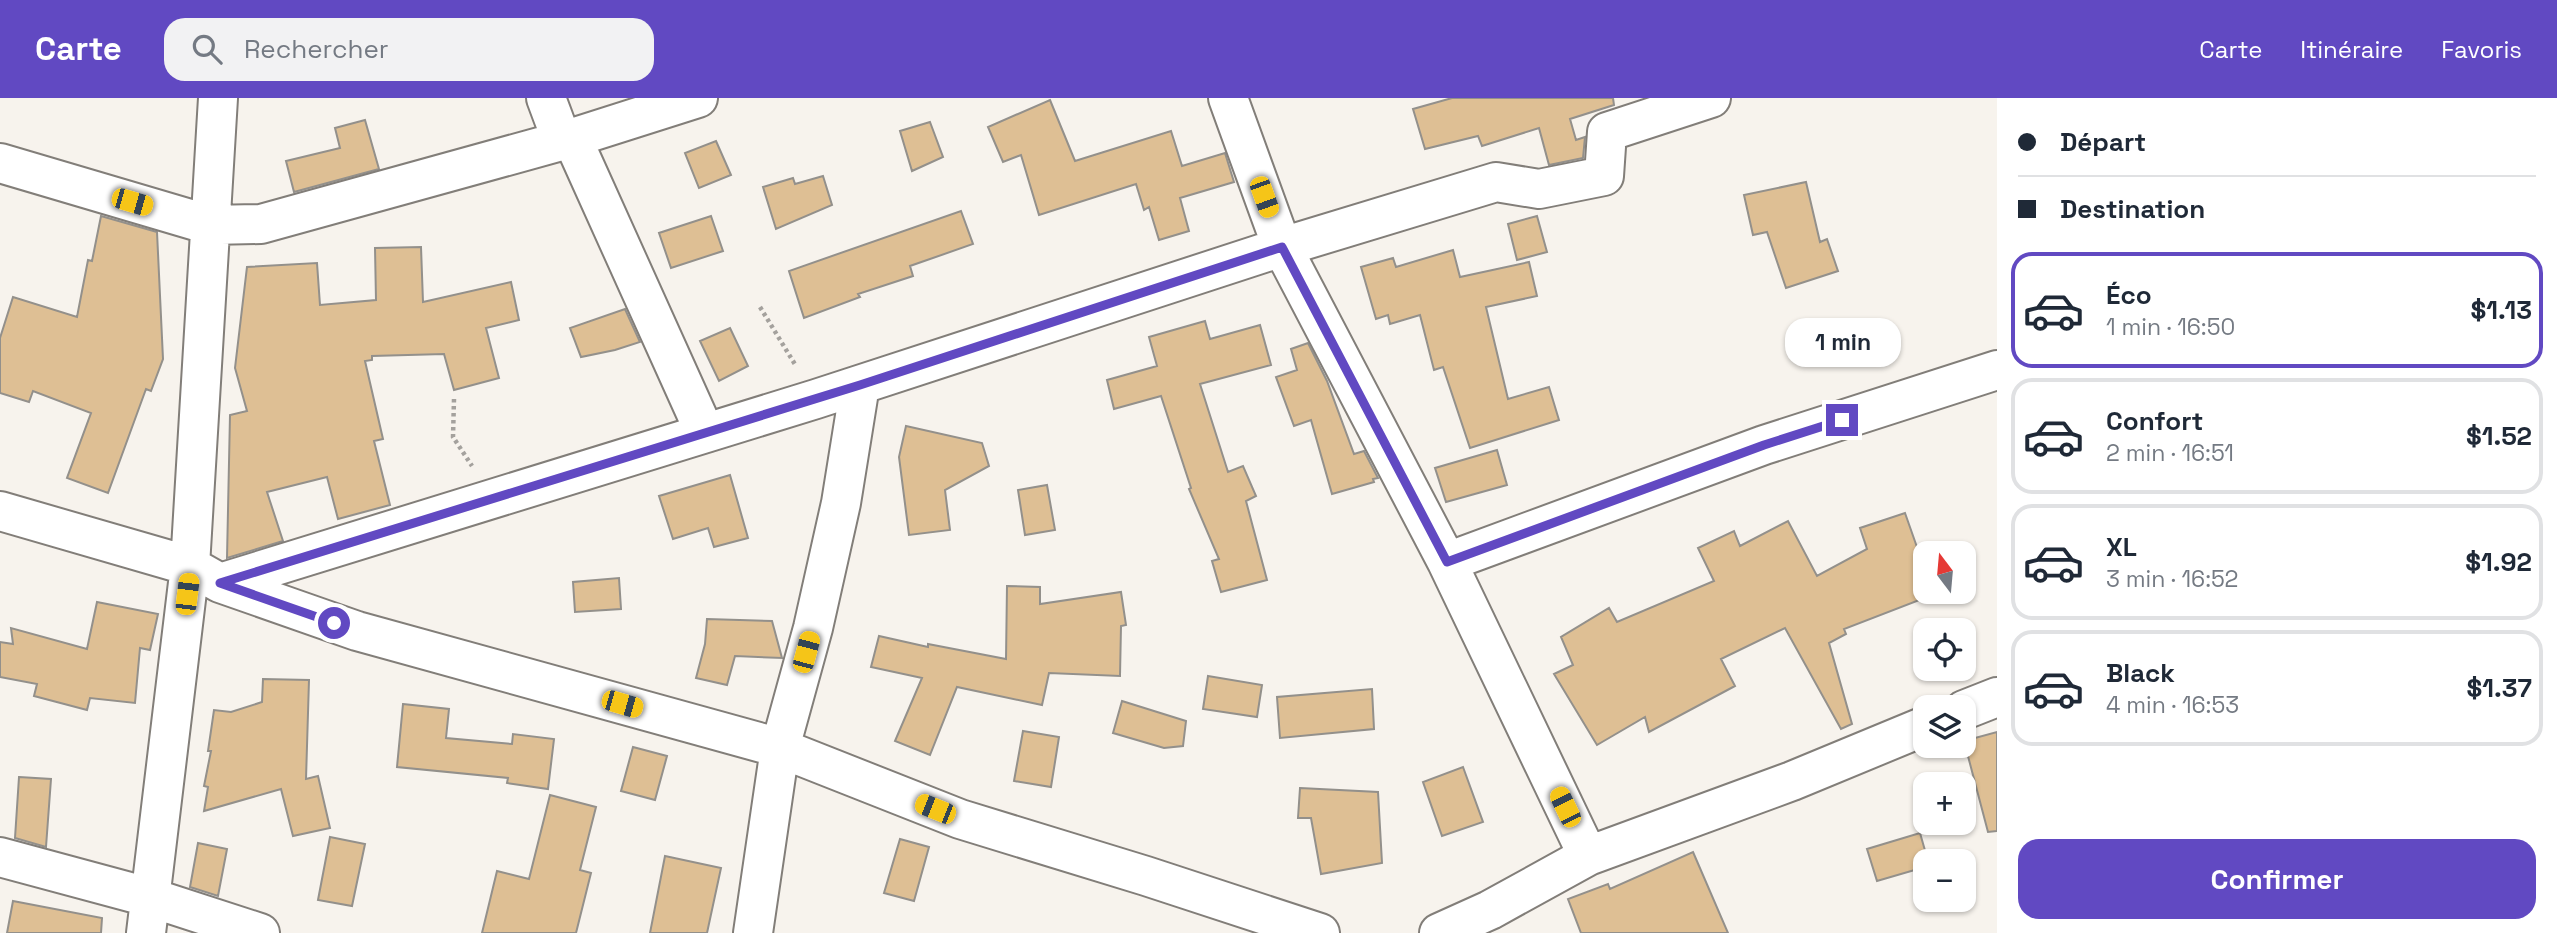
<!DOCTYPE html>
<html lang="fr">
<meta charset="utf-8">
<style>
:root{--surface:#fff;--page:#f2f2f3;--text:#1f2937;--muted:#747a83;--line:#e0e1e3;--accent:#6149c2}
body{margin:0;font-family:"Space Grotesk",sans-serif;background:var(--page);color:var(--text);height:100vh;display:flex;flex-direction:column;font-size:26px;white-space:nowrap}
*{box-sizing:border-box;margin:0}
p{font-size:23px;color:var(--muted)}
.icon{flex:none;width:38px;height:38px;fill:none;stroke:currentColor;stroke-width:2;stroke-linecap:round;stroke-linejoin:round}
.map{position:relative;flex:1;overflow:hidden}
.sheet{display:flex;flex-direction:column;background:var(--surface);width:560px}
.sheet>*{flex:none}
.banner{display:grid;align-content:center;height:154px;padding:0 21px;background:var(--surface)}
.needle{width:46px;rotate:344deg}
.buttons{position:absolute;left:1913px;top:443px;display:grid;gap:14px}
.buttons a{display:grid;place-items:center;width:63px;height:63px;border-radius:14px;background:var(--surface);box-shadow:0 2px 5px #0004;font-size:35px}
.end{position:absolute;width:32px;height:32px;margin:-16px;border:9px solid #6149c2;background:#fff;box-shadow:0 0 0 4px #fff}
.from{border-radius:50%}
.bubble{position:absolute;height:49px;border-radius:21px;background:var(--surface);box-shadow:0 2px 5px #0004;font-size:23px;font-weight:800;line-height:49px;text-align:center}
.car{position:absolute;width:21px;height:42px;margin:-21px -10px;border-radius:9px;box-shadow:0 0 5px 2px #0007;background:linear-gradient(#f5c518 24%,#345 0 40%,#f5c518 0 76%,#345 0 86%,#f5c518 0)}
.banner b{display:flex;align-items:center;gap:24px;height:66px;font-size:26px}
.banner b+b{border-top:2px solid var(--line)}
.banner i{width:18px;height:18px;background:var(--text)}
ul{padding:0;list-style:none}
li{display:flex;align-items:center;gap:21px;height:116px;margin:0 14px 10px;padding:0 7px;border:4px solid var(--line);border-radius:21px}
li div{flex:1}
li b{display:block;font-size:26px}
li em{font-style:normal;font-weight:800}
li.current{border-color:var(--accent)}
li>.icon{width:63px;height:63px;stroke-width:1.5}
.action{display:flex;gap:14px;margin-top:auto;padding:14px 21px}
.action a{flex:1;height:80px;border-radius:21px;background:var(--accent);color:#fff;font-size:28px;font-weight:800;line-height:80px;text-align:center}
header{display:flex;align-items:center;gap:42px;box-sizing:border-box;height:98px;padding:0 35px;background:var(--accent);color:#fff}
header strong{font-size:33px}
nav{display:flex;gap:38px;margin-inline-start:auto;font-size:24px}
.search{width:490px;height:63px;background:var(--page);display:flex;align-items:center;gap:18px;box-sizing:border-box;padding:0 24px;border-radius:21px;color:var(--muted);font-size:26px}
main{display:flex;flex:1;min-height:0}
.map>svg:first-child{display:block}
.building{fill:#debf94;stroke:#93908b;stroke-width:2}
.lines{fill:none;stroke-linecap:round;stroke-linejoin:round}
.street-casing{stroke:#827e79;stroke-width:42}
.path{stroke:#a4a19d;stroke-width:4.5;stroke-dasharray:3.5 3.5;stroke-linecap:butt}
.street{stroke:#fff;stroke-width:38}
.route{stroke:#6149c2;stroke-width:9}
</style>
<header>
<strong>Carte</strong>
<div class="search"><svg class="icon" aria-label="search" viewBox="0 0 24 24"><circle cx="10" cy="10" r="6"/><path d="M15 15l6 6"/></svg>Rechercher</div>
<nav><a>Carte</a><a>Itinéraire</a><a>Favoris</a></nav>
</header>
<main>
<div class="map">
<svg width="1997" height="835" viewBox="0 0 1997 835">
<rect width="100%" height="100%" fill="#f7f3ed"/>
<path class="building" d="M 1452,0 L 1613,0 L 1614,7 L 1570,21 L 1576,42 L 1585,39 L 1583,60 L 1549,67 L 1539,30 L 1482,48 L 1478,38 L 1425,51 L 1413,11 Z
M 1050,2 L 1075,63 L 1171,33 L 1182,68 L 1225,55 L 1234,84 L 1180,100 L 1189,133 L 1159,142 L 1149,109 L 1144,112 L 1136,86 L 1039,117 L 1021,57 L 1003,64 L 988,29 Z
M 365,22 L 379,71 L 294,94 L 286,63 L 340,50 L 335,30 Z
M 930,24 L 943,59 L 912,73 L 900,33 Z
M 716,43 L 731,77 L 699,90 L 685,55 Z
M 823,78 L 832,107 L 776,131 L 763,89 L 793,80 L 795,86 Z
M 1806,84 L 1820,144 L 1827,141 L 1838,173 L 1786,190 L 1767,134 L 1753,137 L 1744,97 Z
M 961,113 L 973,146 L 910,168 L 913,178 L 858,196 L 860,199 L 804,220 L 789,173 Z
M 101,118 L 157,134 L 163,261 L 151,293 L 146,291 L 108,395 L 67,380 L 91,315 L 33,293 L 29,304 L 0,295 L 0,240 L 13,199 L 77,219 L 88,162 L 92,163 Z
M 711,118 L 723,153 L 671,170 L 659,135 Z
M 1537,118 L 1547,154 L 1517,162 L 1508,126 Z
M 421,149 L 423,204 L 511,184 L 519,222 L 486,230 L 499,280 L 454,292 L 444,256 L 372,258 L 372,262 L 365,263 L 383,341 L 374,343 L 390,407 L 338,421 L 327,379 L 267,394 L 283,443 L 227,460 L 230,317 L 247,313 L 235,270 L 247,169 L 317,165 L 320,207 L 376,202 L 375,150 Z
M 1453,152 L 1460,179 L 1529,164 L 1537,198 L 1486,209 L 1508,301 L 1549,289 L 1559,322 L 1470,350 L 1443,269 L 1434,272 L 1420,217 L 1390,226 L 1388,217 L 1376,221 L 1361,169 L 1393,160 L 1396,169 Z
M 625,211 L 640,244 L 615,252 L 581,259 L 570,230 Z
M 1205,223 L 1210,241 L 1260,227 L 1271,267 L 1200,286 L 1228,374 L 1243,368 L 1256,398 L 1246,403 L 1267,482 L 1221,494 L 1212,463 L 1219,461 L 1189,391 L 1191,390 L 1161,298 L 1114,311 L 1107,282 L 1157,268 L 1149,239 Z
M 730,230 L 748,268 L 719,283 L 700,243 Z
M 1308,245 L 1327,283 L 1354,356 L 1364,353 L 1378,380 L 1373,381 L 1374,384 L 1332,396 L 1311,322 L 1294,328 L 1276,279 L 1297,272 L 1291,251 Z
M 906,328 L 982,345 L 989,368 L 945,392 L 950,432 L 909,437 L 899,359 Z
M 1497,352 L 1507,387 L 1446,404 L 1435,370 Z
M 730,377 L 748,440 L 714,449 L 708,430 L 673,441 L 659,398 Z
M 1047,387 L 1055,432 L 1025,437 L 1018,392 Z
M 1905,415 L 1925,472 L 1925,494 L 1934,494 L 1935,496 L 1844,531 L 1846,536 L 1829,545 L 1852,626 L 1841,631 L 1785,530 L 1721,561 L 1735,588 L 1649,634 L 1645,619 L 1597,647 L 1554,576 L 1573,567 L 1561,539 L 1609,510 L 1617,524 L 1714,483 L 1698,450 L 1734,433 L 1740,448 L 1788,423 L 1817,478 L 1867,451 L 1860,430 Z
M 619,480 L 621,511 L 575,514 L 573,484 Z
M 1007,488 L 1040,489 L 1040,506 L 1121,494 L 1126,527 L 1121,528 L 1120,578 L 1049,575 L 1042,607 L 957,589 L 930,657 L 895,643 L 922,580 L 871,569 L 879,538 L 928,549 L 928,546 L 1006,561 Z
M 97,504 L 158,516 L 150,552 L 140,550 L 135,605 L 90,600 L 87,612 L 34,598 L 37,586 L 0,579 L 0,544 L 13,546 L 11,530 L 87,551 Z
M 707,521 L 772,523 L 782,560 L 735,558 L 727,587 L 696,580 L 705,546 Z
M 1208,578 L 1262,587 L 1257,619 L 1203,611 Z
M 263,581 L 309,582 L 306,681 L 318,678 L 330,730 L 293,738 L 281,691 L 204,713 L 208,689 L 204,688 L 211,653 L 208,653 L 214,612 L 231,614 L 262,604 Z
M 1372,591 L 1374,631 L 1280,640 L 1277,599 Z
M 1122,603 L 1186,623 L 1183,648 L 1164,650 L 1113,635 Z
M 403,606 L 449,611 L 446,640 L 512,646 L 513,636 L 554,641 L 548,691 L 507,685 L 508,680 L 397,669 Z
M 1023,633 L 1059,639 L 1051,689 L 1014,683 Z
M 1997,634 L 1997,733 L 1988,734 L 1964,643 Z
M 633,649 L 667,658 L 655,702 L 621,693 Z
M 1463,669 L 1483,724 L 1442,738 L 1423,684 Z
M 19,679 L 51,681 L 46,749 L 15,740 Z
M 1300,690 L 1378,694 L 1382,765 L 1321,776 L 1311,720 L 1298,720 Z
M 550,697 L 596,709 L 580,772 L 591,775 L 576,835 L 482,835 L 497,773 L 529,781 Z
M 1920,735 L 1928,763 L 1925,763 L 1925,769 L 1877,783 L 1867,751 Z
M 330,739 L 365,746 L 352,808 L 318,802 Z
M 900,741 L 929,749 L 914,803 L 884,795 Z
M 198,745 L 227,751 L 218,798 L 190,789 Z
M 1693,754 L 1728,835 L 1581,835 L 1568,801 L 1608,786 L 1610,791 Z
M 665,758 L 721,770 L 707,835 L 650,835 Z
M 13,803 L 102,820 L 101,835 L 7,835 Z"/>
<g class="lines">
<defs>
<path id="street" d="M 546,0 L 562,43
M 1228,0 L 1282,149 L 1447,464 L 1588,758
M 572,40 L 705,335
M 0,65 L 210,127 L 261,126 L 572,40 L 698,0
M 0,413 L 190,468 L 220,485 L 357,533 L 780,650 L 960,721 L 1146,778 L 1320,835
M 1447,464 L 1764,347 L 1997,272
M 220,485 L 816,301 L 1282,149 L 1496,84 L 1539,91 L 1604,78 L 1607,34 L 1711,0
M 1964,612 L 1997,599
M 0,759 L 152,800 L 260,835
M 146,835 L 190,468 L 218,0
M 753,835 L 780,650 L 813,530 L 841,405 L 860,287
M 1439,835 L 1490,812 L 1588,758 L 1792,683 L 1925,628"/>
</defs>
<use href="#street" class="street-casing"/>
<path class="path" d="M 760,209 L 796,268
M 454,301 L 453,339 L 472,368"/>
<use href="#street" class="street"/>
</g>
<g class="lines">
<path class="route" d="M 334,525 L 220,485 L 860,287 L 1282,149 L 1447,464 L 1764,347 L 1842,322"/>
</g>
</svg>
<div class="buttons">
<a><svg class="needle" viewBox="-14 -14 28 28"><path d="M0-13l5 13h-10z" fill="#e53935"/><path d="M0 13l5-13h-10z" fill="#747a83"/></svg></a>
<a><svg class="icon" aria-label="locate" viewBox="0 0 24 24"><circle cx="12" cy="12" r="6"/><path d="M12 2v4M12 18v4M2 12h4M18 12h4"/></svg></a>
<a><svg class="icon" aria-label="layers" viewBox="0 0 24 24"><path d="M12 4l9 5-9 5-9-5zM3 14l9 5 9-5"/></svg></a>
<a>+</a>
<a>−</a>
</div>
<i class="end from" style="left:334px;top:525px"></i>
<i class="end" style="left:1842px;top:322px"></i>
<div class="bubble" style="left:1785px;top:220px;width:116px">1 min</div>
<i class="car" style="left:1264px;top:99px;rotate:160deg"></i>
<i class="car" style="left:132px;top:104px;rotate:106deg"></i>
<i class="car" style="left:187px;top:496px;rotate:7deg"></i>
<i class="car" style="left:806px;top:554px;rotate:15deg"></i>
<i class="car" style="left:622px;top:606px;rotate:106deg"></i>
<i class="car" style="left:1565px;top:709px;rotate:334deg"></i>
<i class="car" style="left:935px;top:711px;rotate:292deg"></i>
</div>
<section class="sheet">
<div class="banner">
<b><i class="from"></i>Départ</b>
<b><i></i>Destination</b>
</div>
<ul>
<li class="current"><svg class="icon" aria-label="car" viewBox="0 0 24 24"><path d="M5 17H2v-5l4-1 3-4h7l3 4 3 1v5h-3M9 17h6M6 11h13"/><circle cx="7" cy="17" r="2"/><circle cx="17" cy="17" r="2"/></svg><div><b>Éco</b><p>1 min · 16:50</p></div><em>$1.13</em></li>
<li><svg class="icon" aria-label="car" viewBox="0 0 24 24"><path d="M5 17H2v-5l4-1 3-4h7l3 4 3 1v5h-3M9 17h6M6 11h13"/><circle cx="7" cy="17" r="2"/><circle cx="17" cy="17" r="2"/></svg><div><b>Confort</b><p>2 min · 16:51</p></div><em>$1.52</em></li>
<li><svg class="icon" aria-label="car" viewBox="0 0 24 24"><path d="M5 17H2v-5l4-1 3-4h7l3 4 3 1v5h-3M9 17h6M6 11h13"/><circle cx="7" cy="17" r="2"/><circle cx="17" cy="17" r="2"/></svg><div><b>XL</b><p>3 min · 16:52</p></div><em>$1.92</em></li>
<li><svg class="icon" aria-label="car" viewBox="0 0 24 24"><path d="M5 17H2v-5l4-1 3-4h7l3 4 3 1v5h-3M9 17h6M6 11h13"/><circle cx="7" cy="17" r="2"/><circle cx="17" cy="17" r="2"/></svg><div><b>Black</b><p>4 min · 16:53</p></div><em>$1.37</em></li>
</ul>
<div class="action"><a>Confirmer</a></div>
</section>
</main>
